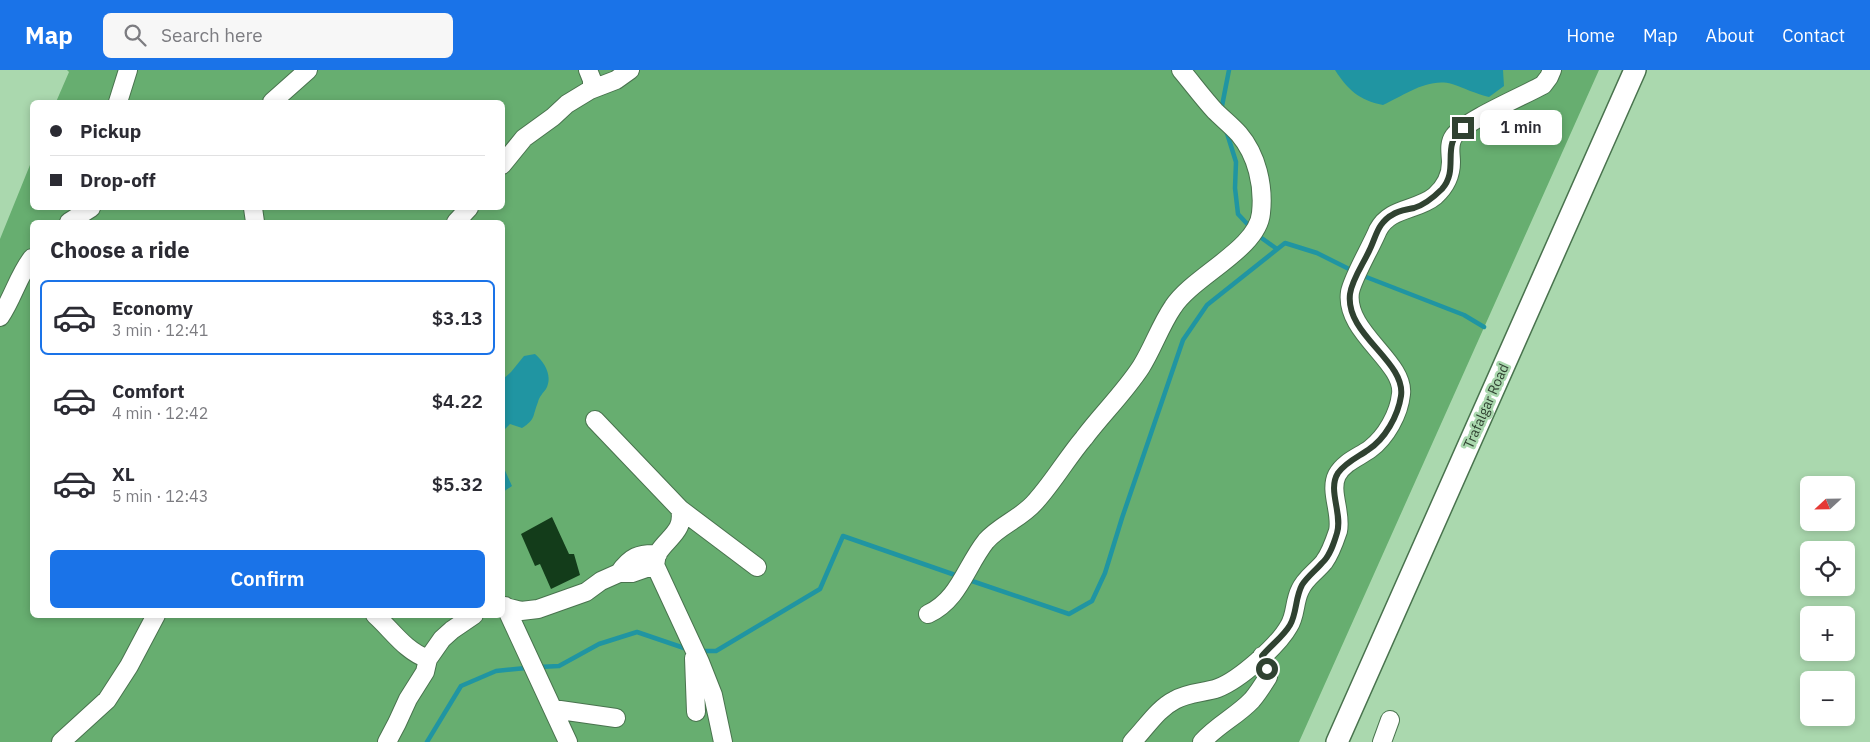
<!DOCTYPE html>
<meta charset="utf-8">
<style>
:root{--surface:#fff;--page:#f7f7f7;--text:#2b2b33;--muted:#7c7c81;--line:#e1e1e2;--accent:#1a73e8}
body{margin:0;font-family:"IBM Plex Sans",sans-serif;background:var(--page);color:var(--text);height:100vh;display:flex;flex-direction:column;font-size:19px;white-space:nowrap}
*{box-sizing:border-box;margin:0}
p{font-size:16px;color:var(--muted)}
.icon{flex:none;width:28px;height:28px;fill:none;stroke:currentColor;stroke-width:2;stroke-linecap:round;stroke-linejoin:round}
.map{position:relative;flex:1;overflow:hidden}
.panel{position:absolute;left:30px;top:150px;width:475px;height:398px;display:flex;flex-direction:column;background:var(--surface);border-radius:8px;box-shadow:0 2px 8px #0003}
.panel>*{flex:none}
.guide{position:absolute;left:30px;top:30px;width:475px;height:110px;border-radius:8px;box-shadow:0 2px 8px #0003;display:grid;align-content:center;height:110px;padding:0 20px;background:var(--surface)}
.needle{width:32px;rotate:248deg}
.controls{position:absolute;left:1800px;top:406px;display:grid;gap:10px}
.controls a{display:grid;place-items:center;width:55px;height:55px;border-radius:8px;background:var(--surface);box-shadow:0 2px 8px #0003;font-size:25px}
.end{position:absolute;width:22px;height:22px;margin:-11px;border:6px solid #304231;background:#fff;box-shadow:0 0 0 2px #fff}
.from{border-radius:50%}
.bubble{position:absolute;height:35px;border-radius:8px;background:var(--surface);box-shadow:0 2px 8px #0003;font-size:16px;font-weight:600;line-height:35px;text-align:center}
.guide b{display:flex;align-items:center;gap:18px;height:48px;font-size:19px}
.guide b+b{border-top:1px solid var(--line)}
.guide i{width:12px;height:12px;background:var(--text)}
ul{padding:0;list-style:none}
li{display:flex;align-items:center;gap:15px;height:75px;margin:0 10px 8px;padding:0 10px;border:2px solid transparent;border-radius:8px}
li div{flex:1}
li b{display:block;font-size:19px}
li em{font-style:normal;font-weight:600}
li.selected{border-color:var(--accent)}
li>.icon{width:45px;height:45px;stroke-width:1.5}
h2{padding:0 20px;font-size:22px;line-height:60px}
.cta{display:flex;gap:10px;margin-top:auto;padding:10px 20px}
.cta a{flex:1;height:58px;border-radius:8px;background:var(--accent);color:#fff;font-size:20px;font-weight:600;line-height:58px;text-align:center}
header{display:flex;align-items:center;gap:30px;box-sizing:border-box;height:70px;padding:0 25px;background:var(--accent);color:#fff}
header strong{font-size:24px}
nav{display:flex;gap:28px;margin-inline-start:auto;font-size:18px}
.search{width:350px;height:45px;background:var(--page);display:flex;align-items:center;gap:12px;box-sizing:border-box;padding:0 18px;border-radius:8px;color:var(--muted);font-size:19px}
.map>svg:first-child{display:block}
.green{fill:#67ae70;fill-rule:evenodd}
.water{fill:#2095a2}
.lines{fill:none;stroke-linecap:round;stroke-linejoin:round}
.stream{stroke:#2095a2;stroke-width:4.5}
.building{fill:#133c1a}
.minor-casing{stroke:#49734e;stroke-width:20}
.major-casing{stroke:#49734e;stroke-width:24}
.minor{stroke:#fff;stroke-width:18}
.major{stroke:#fff;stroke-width:21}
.route{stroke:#304231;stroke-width:6}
.labels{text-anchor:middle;stroke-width:5;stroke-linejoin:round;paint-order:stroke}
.street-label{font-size:14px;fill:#304231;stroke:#aad8ae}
</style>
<header>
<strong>Map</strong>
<div class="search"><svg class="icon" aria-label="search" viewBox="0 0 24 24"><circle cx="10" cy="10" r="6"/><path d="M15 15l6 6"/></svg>Search here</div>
<nav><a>Home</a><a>Map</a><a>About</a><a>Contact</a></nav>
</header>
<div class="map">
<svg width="1870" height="672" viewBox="0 0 1870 672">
<rect width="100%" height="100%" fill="#aad8ae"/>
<path class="green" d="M 67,0 L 1599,0 L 1299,672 L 0,672 L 0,169 L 32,90 L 32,138 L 502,138 L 502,32 L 56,32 L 69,2 ZM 32,152 L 502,152 L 502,545 L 32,545 Z"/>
<path class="water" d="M 1335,0 L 1503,0 L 1504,16 L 1489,27 C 1476,24 1464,18 1452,14 C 1428,7 1403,26 1383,35 C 1359,30 1348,20 1335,0 Z
M 535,284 C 545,293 553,306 546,319 C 543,323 539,327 538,332 C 532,347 536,349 522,358 L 510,354 L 504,360 L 503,365 L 503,309 L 511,302 L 524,286 Z
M 502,394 L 512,416 L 503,422 L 502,422 Z"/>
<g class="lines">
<path class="stream" d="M 1221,41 L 1229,0
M 1226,60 L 1236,92 L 1235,118 L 1238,144 L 1251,158
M 1256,164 L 1277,179
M 1361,205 L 1464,245 L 1484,257
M 969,510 L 1069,544 L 1092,531 L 1105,503 L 1122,448 L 1183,270 L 1207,235 L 1285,173 L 1317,183 L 1355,202
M 700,581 L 716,581 L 820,519 L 843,466 L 958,506
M 539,597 L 559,596 L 599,574 L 637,562 L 687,579
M 427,672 L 461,616 L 496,601 L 526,598"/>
</g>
<path class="building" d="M 552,447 L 569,484 L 574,484 L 580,505 L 551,519 L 540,494 L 535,496 L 521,464 Z"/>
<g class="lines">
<defs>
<path id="minor" d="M 588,0 L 592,10 L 592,19
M 118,32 L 128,0
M 272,32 L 308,0
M 502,95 L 524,68 L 553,47 L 567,34 L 590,20 L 616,10 L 630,0
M 253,138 L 255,152
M 69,152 L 91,138
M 456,152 L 469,138
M 0,247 C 13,228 18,206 32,188
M 595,350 L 680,439 C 685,461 668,467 658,483 C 656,486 656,491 655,495 L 700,592 L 713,625 L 723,672
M 680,439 L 757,497
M 619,503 C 630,487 639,483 658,484
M 502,536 L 521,541 L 538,539 L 586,522 L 601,511 L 619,503 L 632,503 L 655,495
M 505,536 L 568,672
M 928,544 C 959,530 966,496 986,471 C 1000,455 1022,448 1036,431 C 1054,411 1067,388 1084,368 C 1102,344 1124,323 1141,297 C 1153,278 1160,256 1173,237 C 1193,206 1258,179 1261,143 C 1264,116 1257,85 1239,64 C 1232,56 1223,49 1215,41 C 1203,28 1192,13 1181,0
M 375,545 C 392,560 405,581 428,589
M 694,588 L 696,642
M 553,639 L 616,648
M 61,672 L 107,630 L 129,596 L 156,545
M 387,672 L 397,653 L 408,629 L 425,602 L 428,589 L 442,569 L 452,560 L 474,545
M 1132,672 C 1146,658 1157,639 1175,630 C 1189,622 1204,623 1218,618 C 1239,610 1278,576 1289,556 C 1296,545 1294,532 1300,520 C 1305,508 1316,502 1324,492 C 1330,484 1335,470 1338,461 C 1342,443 1329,421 1337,405 C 1344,392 1359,387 1370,379 C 1386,367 1399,344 1401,324 C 1405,292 1344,262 1350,222 C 1353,207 1371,177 1378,160 C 1390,137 1417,141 1435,126 C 1445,117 1451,106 1451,92 C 1451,84 1448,74 1454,66 C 1464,51 1523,26 1543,15 L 1549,7 L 1552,0
M 1202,672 C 1217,655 1237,646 1252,630 C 1258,623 1263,615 1268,607 L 1262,586
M 1382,672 L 1390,650"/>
<path id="major" d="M 1337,672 L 1635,0"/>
</defs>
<use href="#minor" class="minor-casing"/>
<use href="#major" class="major-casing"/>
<use href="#minor" class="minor"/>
<use href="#major" class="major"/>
</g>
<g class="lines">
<path class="route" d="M 1267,599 L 1262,586 C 1271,575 1283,567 1290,555 C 1297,543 1295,528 1302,515 C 1307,507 1315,501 1322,493 C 1330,486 1334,473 1337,463 C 1343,444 1327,420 1338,403 C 1346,392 1358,387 1368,380 C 1385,369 1398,346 1401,326 C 1406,291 1345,265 1350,224 C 1352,209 1364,193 1370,179 C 1374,171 1376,162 1381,155 C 1384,151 1388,147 1392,145 C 1399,140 1406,140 1414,138 C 1424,135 1434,127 1442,119 C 1460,99 1440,75 1463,58"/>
</g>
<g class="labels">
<g class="street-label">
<text transform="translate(1486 336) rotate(-66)" y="5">Trafalgar Road</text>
</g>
</g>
</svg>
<div class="controls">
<a><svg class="needle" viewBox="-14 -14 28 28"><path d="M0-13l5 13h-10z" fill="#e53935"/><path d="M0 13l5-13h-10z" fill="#7c7c81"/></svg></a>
<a><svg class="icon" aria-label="locate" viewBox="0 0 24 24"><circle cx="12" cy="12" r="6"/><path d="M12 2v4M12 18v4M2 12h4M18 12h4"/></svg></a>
<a>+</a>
<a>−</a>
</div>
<i class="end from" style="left:1267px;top:599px"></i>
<i class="end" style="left:1463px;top:58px"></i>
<div class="bubble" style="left:1480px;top:40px;width:82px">1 min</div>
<div class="guide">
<b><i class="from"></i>Pickup</b>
<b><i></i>Drop-off</b>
</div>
<section class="panel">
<h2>Choose a ride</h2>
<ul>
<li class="selected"><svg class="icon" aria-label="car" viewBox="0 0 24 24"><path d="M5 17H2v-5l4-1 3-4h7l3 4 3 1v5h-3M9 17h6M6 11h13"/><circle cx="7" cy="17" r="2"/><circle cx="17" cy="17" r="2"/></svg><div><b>Economy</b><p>3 min · 12:41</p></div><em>$3.13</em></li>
<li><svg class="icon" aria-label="car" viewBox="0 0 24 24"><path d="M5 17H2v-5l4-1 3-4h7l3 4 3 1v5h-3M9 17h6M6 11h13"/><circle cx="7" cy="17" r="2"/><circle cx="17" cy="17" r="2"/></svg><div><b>Comfort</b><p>4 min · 12:42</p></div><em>$4.22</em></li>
<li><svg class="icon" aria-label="car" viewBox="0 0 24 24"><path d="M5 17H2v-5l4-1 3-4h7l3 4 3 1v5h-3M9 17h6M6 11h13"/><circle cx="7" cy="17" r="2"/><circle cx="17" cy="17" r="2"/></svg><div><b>XL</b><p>5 min · 12:43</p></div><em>$5.32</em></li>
</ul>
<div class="cta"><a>Confirm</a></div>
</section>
</div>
